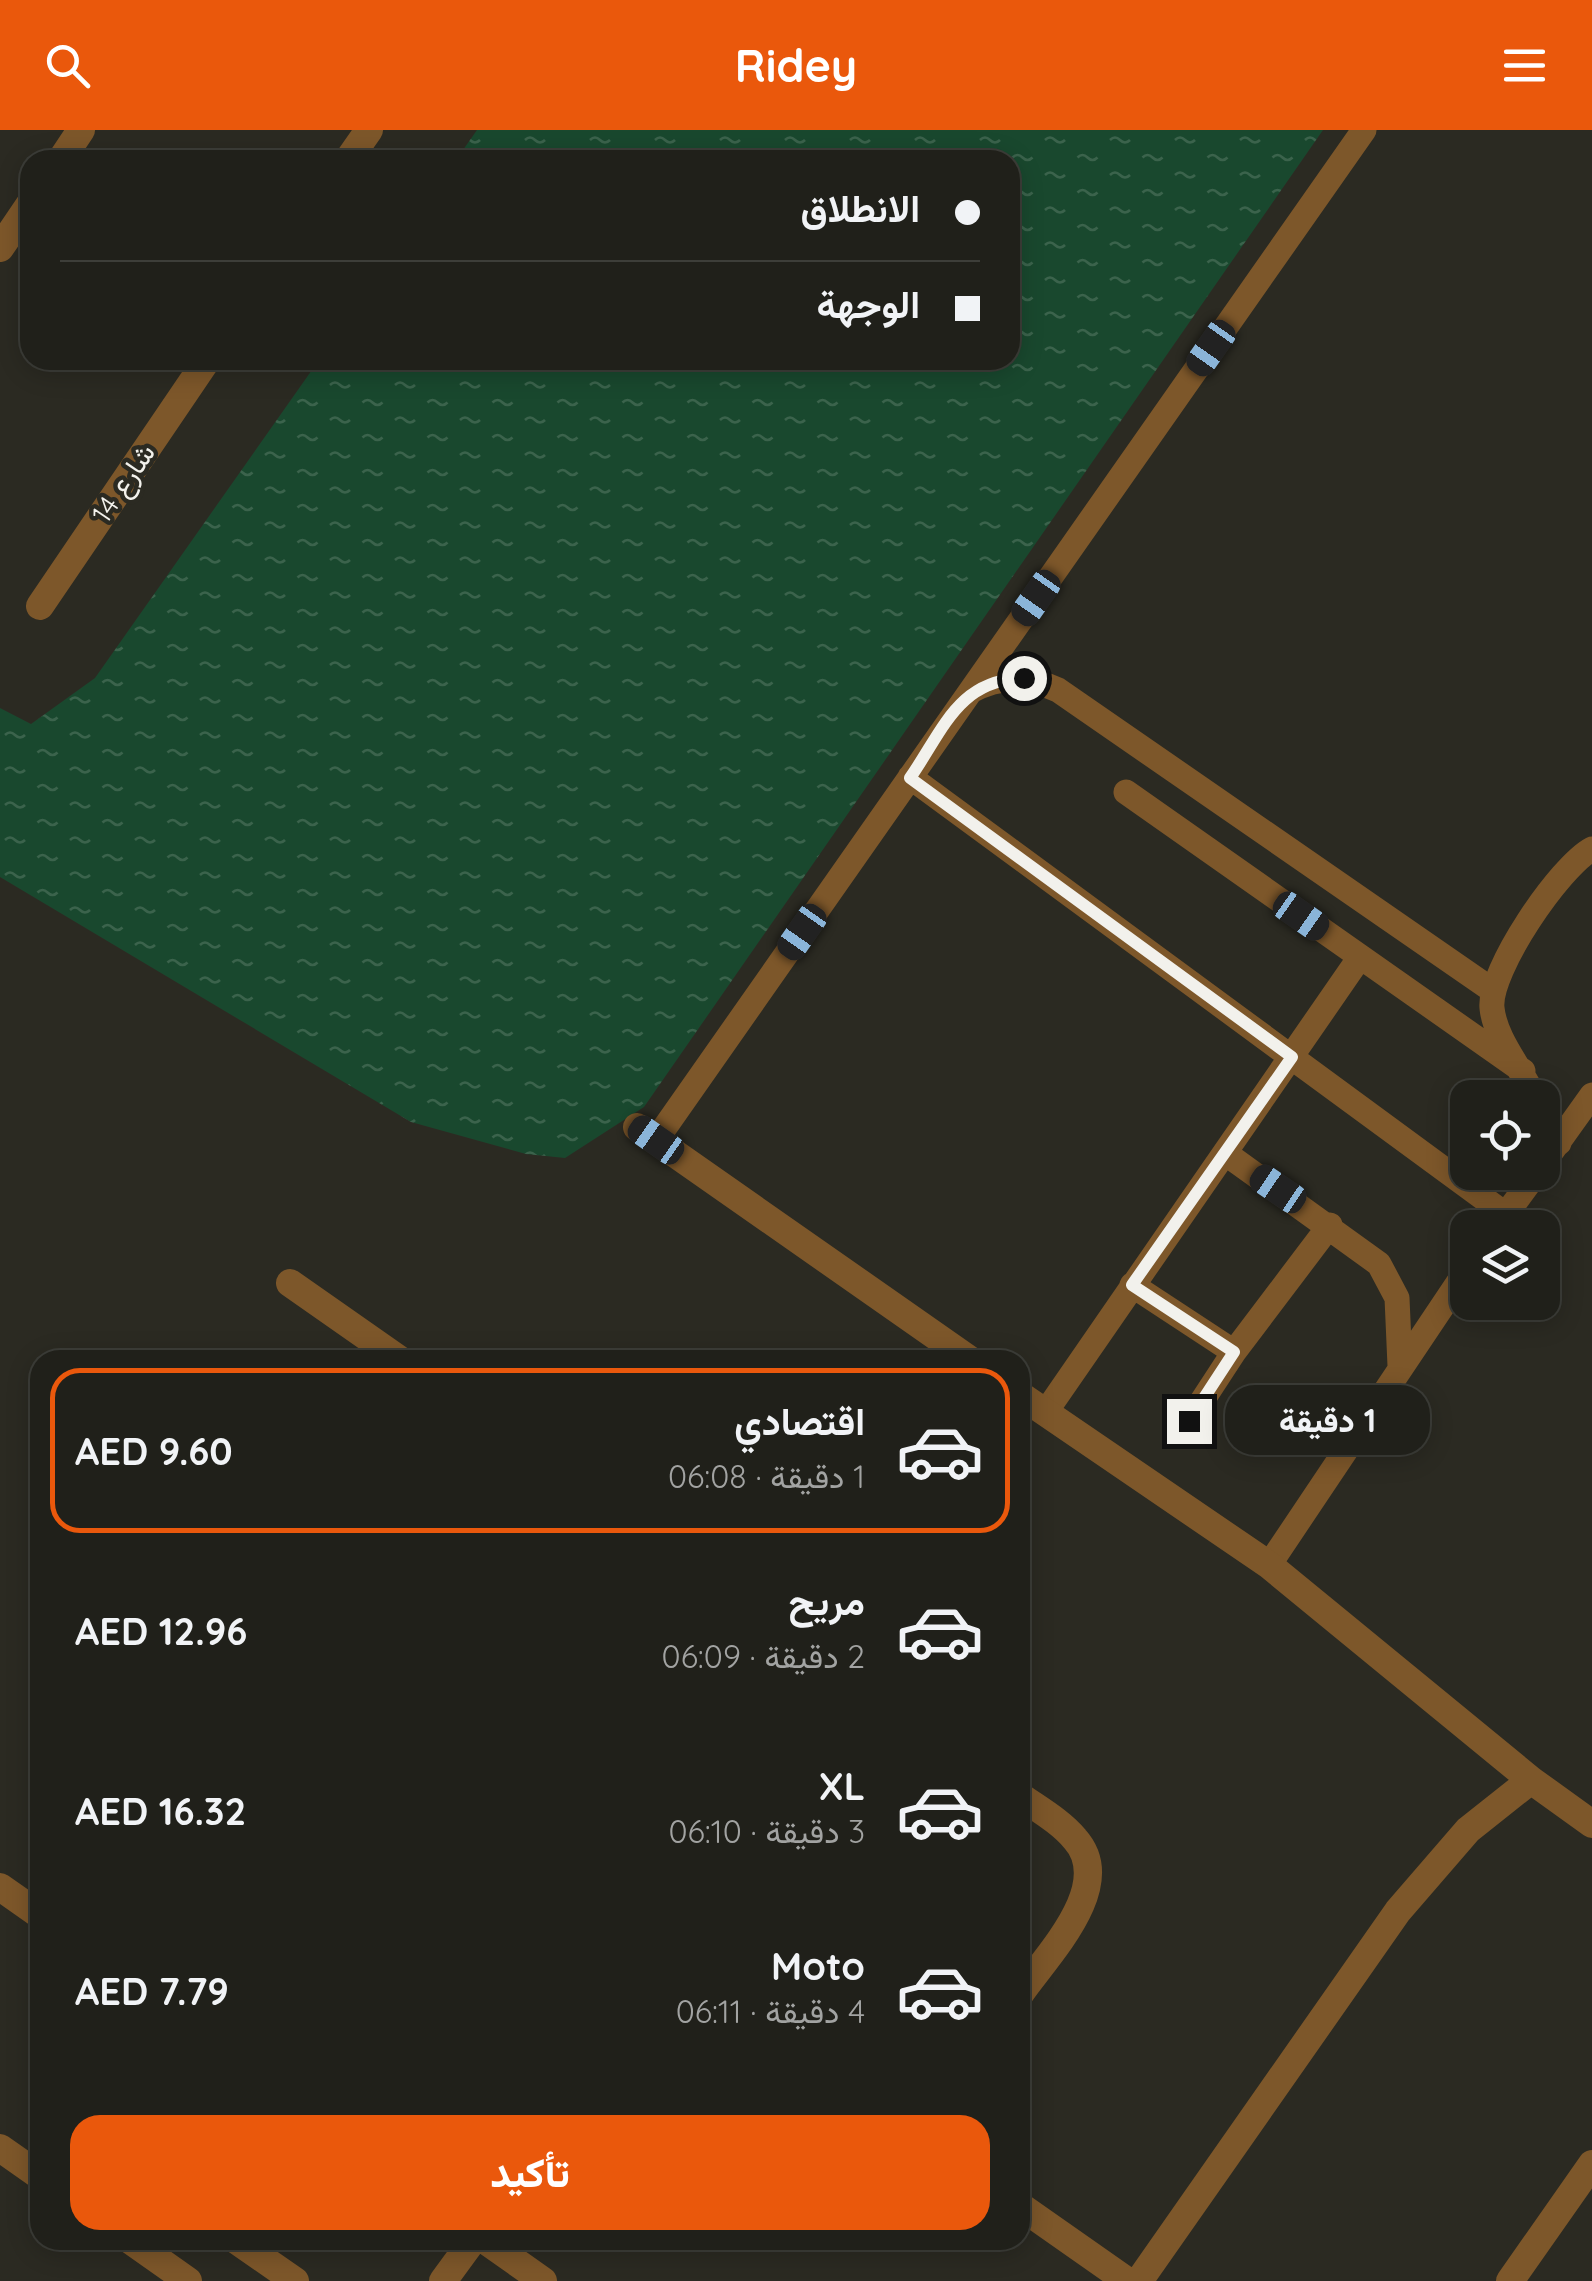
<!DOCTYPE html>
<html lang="ar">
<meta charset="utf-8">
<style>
:root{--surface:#20201a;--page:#2d2d27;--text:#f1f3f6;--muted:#a2a3a2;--line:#3d3e39;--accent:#ea580c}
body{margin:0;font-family:Quicksand,Vazirmatn,sans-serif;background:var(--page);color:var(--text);direction:rtl;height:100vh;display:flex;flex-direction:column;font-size:38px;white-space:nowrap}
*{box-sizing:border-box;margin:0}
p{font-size:32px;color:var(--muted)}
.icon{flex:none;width:55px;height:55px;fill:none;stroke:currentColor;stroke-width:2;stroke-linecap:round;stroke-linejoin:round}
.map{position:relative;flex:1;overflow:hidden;direction:ltr}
.drawer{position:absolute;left:30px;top:1220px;width:1000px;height:900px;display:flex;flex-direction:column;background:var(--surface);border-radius:30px;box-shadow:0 5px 25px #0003,0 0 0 2px var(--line);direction:rtl}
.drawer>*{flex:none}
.hud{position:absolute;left:20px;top:20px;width:1000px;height:220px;border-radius:30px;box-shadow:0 5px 25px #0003,0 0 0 2px var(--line);direction:rtl;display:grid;align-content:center;height:220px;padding:0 40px;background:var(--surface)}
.fabs{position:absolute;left:1450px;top:950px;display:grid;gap:20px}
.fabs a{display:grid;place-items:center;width:110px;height:110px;border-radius:20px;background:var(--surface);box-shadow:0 5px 25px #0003,0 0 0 2px var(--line);font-size:50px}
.end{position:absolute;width:45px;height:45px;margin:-22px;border:12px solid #f2f1ec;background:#111;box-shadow:0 0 0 5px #111}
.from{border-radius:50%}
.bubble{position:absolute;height:70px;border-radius:30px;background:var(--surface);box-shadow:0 5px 25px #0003,0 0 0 2px var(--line);font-size:32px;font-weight:800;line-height:70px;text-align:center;direction:rtl}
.car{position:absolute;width:30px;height:60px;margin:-30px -15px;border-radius:12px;box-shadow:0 0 8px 2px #0007;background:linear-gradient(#222 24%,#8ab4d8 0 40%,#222 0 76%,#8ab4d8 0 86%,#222 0)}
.hud b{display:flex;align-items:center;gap:35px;height:95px;font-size:38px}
.hud b+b{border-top:2px solid var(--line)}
.hud i{width:25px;height:25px;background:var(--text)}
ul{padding:18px 0 0;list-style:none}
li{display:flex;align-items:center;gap:30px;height:165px;margin:0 20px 15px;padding:0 20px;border:5px solid transparent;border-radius:30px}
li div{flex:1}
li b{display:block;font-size:38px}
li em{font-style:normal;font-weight:800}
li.current{border-color:var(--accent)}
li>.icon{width:90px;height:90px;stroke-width:1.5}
.cta{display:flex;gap:20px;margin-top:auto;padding:20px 40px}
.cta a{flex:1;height:115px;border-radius:30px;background:var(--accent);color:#fff;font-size:40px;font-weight:800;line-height:115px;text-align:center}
header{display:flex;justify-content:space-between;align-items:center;height:130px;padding:0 40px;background:var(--accent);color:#fff;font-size:45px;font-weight:800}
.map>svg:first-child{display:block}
.water{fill:url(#water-ripples)}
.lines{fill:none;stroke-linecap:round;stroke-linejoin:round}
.service{stroke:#7d572a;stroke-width:25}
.minor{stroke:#7d572a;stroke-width:28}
.route{stroke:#f2f1ec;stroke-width:12}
.labels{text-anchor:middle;stroke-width:9;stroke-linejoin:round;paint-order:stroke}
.street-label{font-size:28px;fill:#f2f1ec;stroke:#2b2a22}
</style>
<header><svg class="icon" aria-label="menu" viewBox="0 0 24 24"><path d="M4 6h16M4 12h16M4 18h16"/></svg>Ridey<svg class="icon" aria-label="search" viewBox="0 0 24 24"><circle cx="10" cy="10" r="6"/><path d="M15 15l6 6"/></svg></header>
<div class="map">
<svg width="1592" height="2151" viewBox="0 0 1592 2151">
<defs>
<pattern id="water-ripples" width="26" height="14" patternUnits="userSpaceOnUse" patternTransform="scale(2.5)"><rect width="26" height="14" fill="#19482e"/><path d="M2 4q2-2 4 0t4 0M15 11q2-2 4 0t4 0" fill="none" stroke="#3b634c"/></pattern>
</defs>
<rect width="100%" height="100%" fill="#2b2a22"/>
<path class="water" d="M 477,0 L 1323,0 L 644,977 L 565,1028 L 526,1024 L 411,992 L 0,747 L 0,578 L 31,594 L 95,548 L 319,230 L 1010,230 L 1010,30 L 456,30 Z"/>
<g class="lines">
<path class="service" d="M 971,561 C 1001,545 1027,546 1058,560 L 1492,860
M 910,647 L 1505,1084
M 1126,662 L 1523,941
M 1535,968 C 1522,939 1495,909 1492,878 C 1488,841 1560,736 1592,719
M 1542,983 L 1559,1013
M 656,1010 L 1364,0
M 1225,1023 L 1379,1134 L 1397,1168 L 1400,1236
M 1542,1035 L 1592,965
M 1496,1098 L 1537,1042
M 1132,1155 L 1234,1222
M 1045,1283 L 1360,827
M 1189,1291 L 1234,1222 L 1330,1095
M 1269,1435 L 1468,1138"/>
<path class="minor" d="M 61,30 L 81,0
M 348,30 L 369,0
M 0,118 L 30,74
M 40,476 L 207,230
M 637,997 L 970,1230
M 290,1153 L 400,1230
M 1020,1265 L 1269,1435 L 1531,1650 L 1592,1694
M 1020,1666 C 1038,1679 1060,1691 1075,1709 C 1117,1756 1046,1826 1020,1864
M 0,1757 L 40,1785
M 0,2018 L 40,2046
M 1020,2076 L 1127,2151
M 130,2110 L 188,2151
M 236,2110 L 295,2151
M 485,2110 L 543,2151
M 443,2151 L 473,2110
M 1139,2151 L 1398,1781 L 1468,1700 L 1531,1650
M 1510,2151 L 1592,2034"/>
</g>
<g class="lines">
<path class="route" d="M 1024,548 C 958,550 944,599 910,648 L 1292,927 L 1132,1155 L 1234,1222 L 1189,1291"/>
</g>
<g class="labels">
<g class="street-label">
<text transform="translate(123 353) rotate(-56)" y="10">شارع 14</text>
</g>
</g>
</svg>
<div class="fabs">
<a><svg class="icon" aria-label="locate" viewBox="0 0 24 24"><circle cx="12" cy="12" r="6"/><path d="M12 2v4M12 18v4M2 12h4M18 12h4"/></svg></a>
<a><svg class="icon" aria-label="layers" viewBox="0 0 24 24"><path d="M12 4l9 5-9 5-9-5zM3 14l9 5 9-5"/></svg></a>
</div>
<i class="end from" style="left:1024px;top:548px"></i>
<i class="end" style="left:1189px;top:1291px"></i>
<div class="bubble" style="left:1225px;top:1255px;width:205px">1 دقيقة</div>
<i class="car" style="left:1211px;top:218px;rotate:215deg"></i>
<i class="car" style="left:1036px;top:468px;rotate:215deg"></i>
<i class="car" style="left:1301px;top:786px;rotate:125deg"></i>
<i class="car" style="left:802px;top:802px;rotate:215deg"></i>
<i class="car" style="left:656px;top:1010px;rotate:305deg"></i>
<i class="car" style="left:1278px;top:1059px;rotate:304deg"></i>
<div class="hud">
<b><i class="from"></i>الانطلاق</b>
<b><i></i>الوجهة</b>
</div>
<section class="drawer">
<ul>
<li class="current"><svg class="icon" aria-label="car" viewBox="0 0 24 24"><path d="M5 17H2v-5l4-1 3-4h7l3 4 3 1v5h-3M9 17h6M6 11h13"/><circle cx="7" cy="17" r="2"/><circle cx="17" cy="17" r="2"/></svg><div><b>اقتصادي</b><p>1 دقيقة · 06:08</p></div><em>AED 9.60</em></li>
<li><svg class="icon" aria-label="car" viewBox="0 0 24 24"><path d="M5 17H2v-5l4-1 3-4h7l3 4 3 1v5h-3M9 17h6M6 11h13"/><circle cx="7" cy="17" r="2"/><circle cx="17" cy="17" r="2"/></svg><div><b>مريح</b><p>2 دقيقة · 06:09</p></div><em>AED 12.96</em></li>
<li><svg class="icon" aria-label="car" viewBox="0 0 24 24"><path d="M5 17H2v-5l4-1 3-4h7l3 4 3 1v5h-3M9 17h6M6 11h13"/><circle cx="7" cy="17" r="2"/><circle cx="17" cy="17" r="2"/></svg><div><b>XL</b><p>3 دقيقة · 06:10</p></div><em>AED 16.32</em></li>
<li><svg class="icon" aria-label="car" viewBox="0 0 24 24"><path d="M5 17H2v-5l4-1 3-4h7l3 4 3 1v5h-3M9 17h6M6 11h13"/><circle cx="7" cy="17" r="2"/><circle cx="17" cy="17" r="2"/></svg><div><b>Moto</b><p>4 دقيقة · 06:11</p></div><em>AED 7.79</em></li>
</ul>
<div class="cta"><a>تأكيد</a></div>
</section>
</div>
